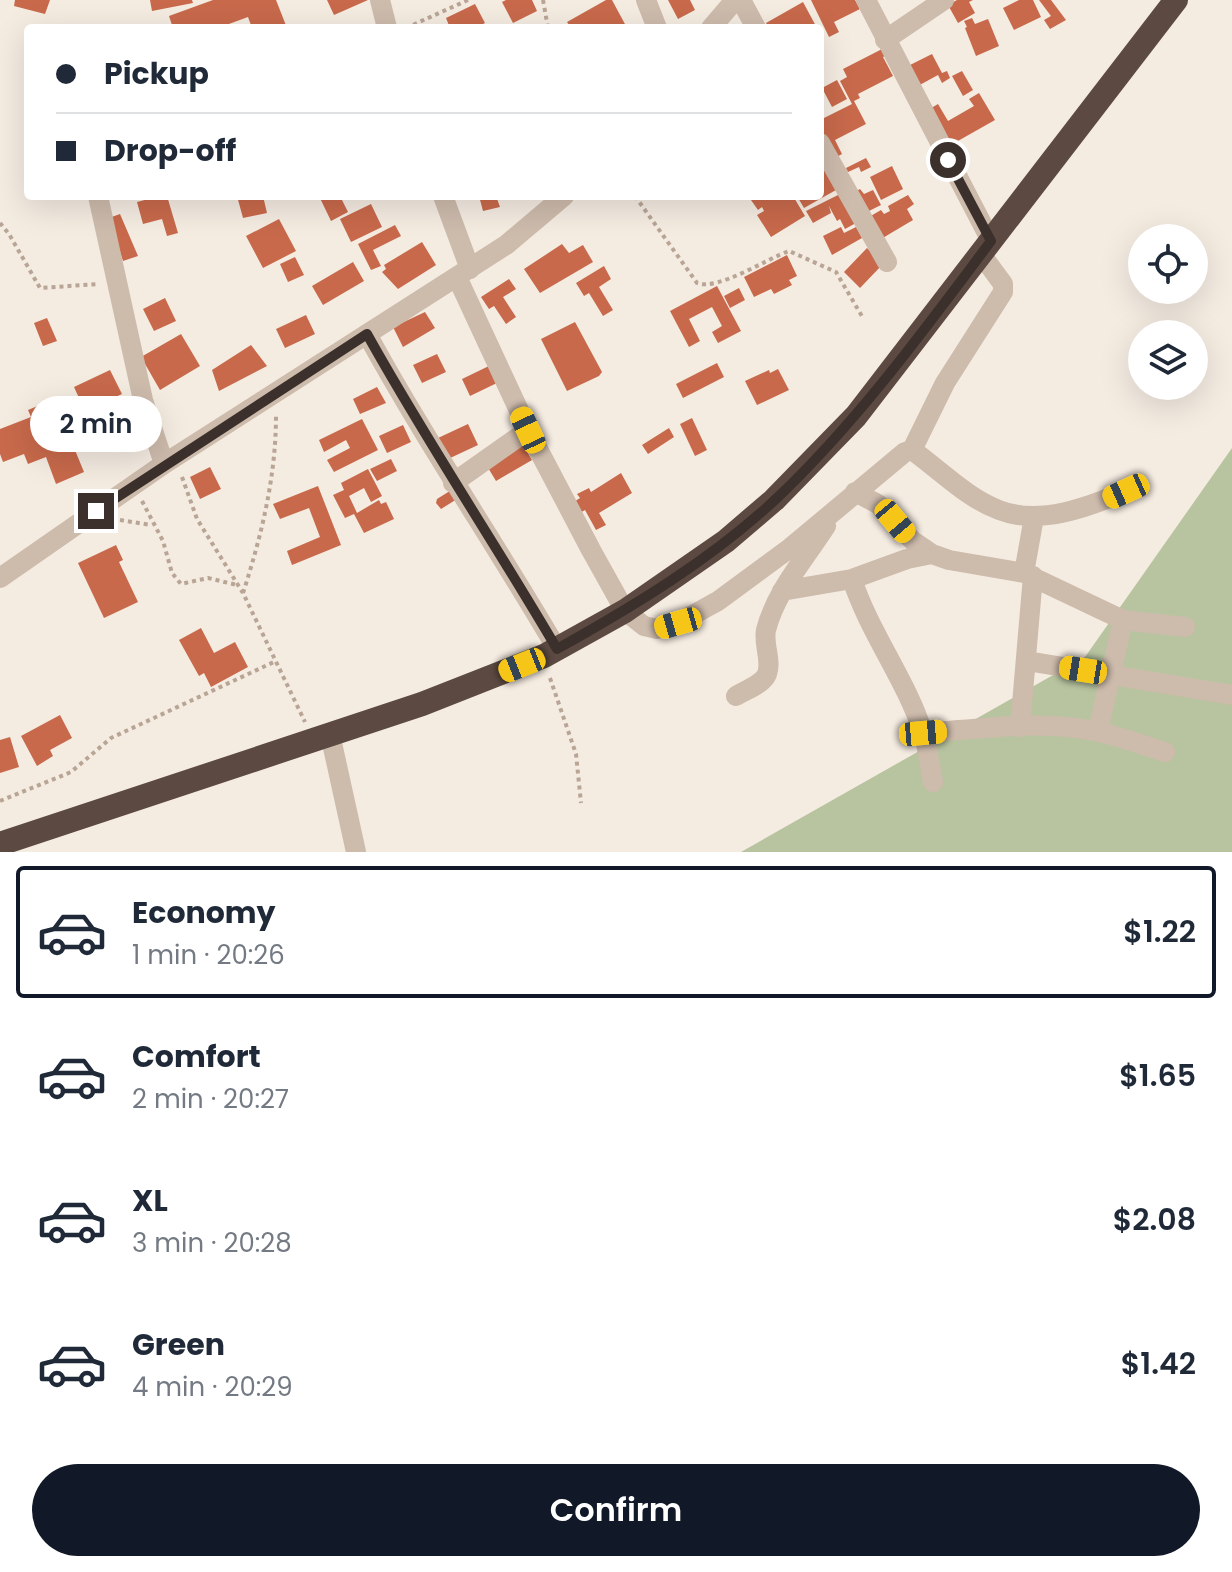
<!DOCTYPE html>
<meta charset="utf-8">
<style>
:root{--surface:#fff;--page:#f2f2f3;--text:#1f2937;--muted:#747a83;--line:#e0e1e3;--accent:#111827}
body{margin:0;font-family:Poppins,sans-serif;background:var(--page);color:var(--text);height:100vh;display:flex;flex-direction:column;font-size:30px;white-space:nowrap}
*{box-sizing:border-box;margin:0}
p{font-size:26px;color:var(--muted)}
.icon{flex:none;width:44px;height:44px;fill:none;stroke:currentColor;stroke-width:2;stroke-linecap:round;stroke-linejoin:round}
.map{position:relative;height:852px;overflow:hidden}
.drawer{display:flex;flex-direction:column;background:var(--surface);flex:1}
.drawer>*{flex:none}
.hud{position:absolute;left:24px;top:24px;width:800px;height:176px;border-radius:8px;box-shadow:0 8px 32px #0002;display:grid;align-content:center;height:176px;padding:0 32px;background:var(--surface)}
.controls{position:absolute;left:1128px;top:224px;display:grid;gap:16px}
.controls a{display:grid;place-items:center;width:80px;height:80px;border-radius:50%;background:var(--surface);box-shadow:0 8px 32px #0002;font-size:40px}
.end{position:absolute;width:36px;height:36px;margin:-18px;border:10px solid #3b302b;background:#fff;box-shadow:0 0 0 4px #fff}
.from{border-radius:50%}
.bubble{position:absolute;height:56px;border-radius:28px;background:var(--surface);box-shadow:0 8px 32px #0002;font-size:26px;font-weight:600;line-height:56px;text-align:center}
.car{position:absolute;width:24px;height:48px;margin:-24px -12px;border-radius:10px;box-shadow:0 0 6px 2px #0007;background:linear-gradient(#f5c518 24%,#345 0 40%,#f5c518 0 76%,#345 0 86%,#f5c518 0)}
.hud b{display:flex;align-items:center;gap:28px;height:76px;font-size:30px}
.hud b+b{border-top:2px solid var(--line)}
.hud i{width:20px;height:20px;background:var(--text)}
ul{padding:14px 0 0;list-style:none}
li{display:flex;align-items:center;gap:24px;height:132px;margin:0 16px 12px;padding:0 16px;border:4px solid transparent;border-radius:8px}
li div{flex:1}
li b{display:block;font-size:30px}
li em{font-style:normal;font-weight:600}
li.selected{border-color:var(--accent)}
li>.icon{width:72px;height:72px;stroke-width:1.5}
.cta{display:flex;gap:16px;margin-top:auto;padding:16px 32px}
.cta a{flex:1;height:92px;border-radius:48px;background:var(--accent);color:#fff;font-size:32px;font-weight:600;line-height:92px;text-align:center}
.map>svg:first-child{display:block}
.green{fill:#b8c4a0}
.building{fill:#c8694b}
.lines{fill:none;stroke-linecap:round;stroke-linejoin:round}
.path{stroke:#b9a596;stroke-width:4;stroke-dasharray:4 4;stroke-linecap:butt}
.minor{stroke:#cdbbac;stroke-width:20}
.highway{stroke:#5c4a42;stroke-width:24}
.route{stroke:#3b302b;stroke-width:10}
</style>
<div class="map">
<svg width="1232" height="852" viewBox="0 0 1232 852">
<rect width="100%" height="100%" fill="#f4ebe1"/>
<path class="green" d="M 1232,448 L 1232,852 L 741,852 L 1085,657 Z"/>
<path class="building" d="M 15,0 L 50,0 L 45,14 L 14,6 Z
M 150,0 L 192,0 L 193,3 L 152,11 Z
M 213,0 L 276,0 L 287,28 L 252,28 L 248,17 L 218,28 L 173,28 L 169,16 Z
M 327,0 L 368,0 L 334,15 Z
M 506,0 L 532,0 L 537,11 L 513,23 L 502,2 Z
M 606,0 L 612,0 L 626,26 L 571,28 L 567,22 Z
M 668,0 L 690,0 L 695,10 L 678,19 Z
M 811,0 L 855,0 L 860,9 L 834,22 L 839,32 L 829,37 Z
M 957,0 L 973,0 L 969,2 L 975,13 L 958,23 L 948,5 Z
M 1019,0 L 1033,0 L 1041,17 L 1014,30 L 1003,8 Z
M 1039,0 L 1051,0 L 1066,20 L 1050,29 L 1044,20 L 1051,16 Z
M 803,2 L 817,28 L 769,28 L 766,23 Z
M 475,4 L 485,23 L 475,28 L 450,28 L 446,18 Z
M 972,18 L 975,24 L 988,19 L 999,46 L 976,56 L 965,28 L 967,27 L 964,21 Z
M 886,47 L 889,54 L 883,57 L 893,76 L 858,94 L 860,98 L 854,101 L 866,124 L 835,140 L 842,154 L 833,159 L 820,133 L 820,120 L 852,104 L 840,81 L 847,77 L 843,69 Z
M 932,54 L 942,73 L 947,71 L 950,78 L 942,83 L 938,75 L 916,87 L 906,67 Z
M 962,71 L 973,90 L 963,96 L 952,76 Z
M 837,80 L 847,99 L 832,107 L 822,88 Z
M 979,93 L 995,120 L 949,146 L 928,110 L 938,104 L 948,121 L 974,106 L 969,99 Z
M 866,158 L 871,167 L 861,172 L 859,167 L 848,172 L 846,168 Z
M 820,161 L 836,190 L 804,208 L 797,196 L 820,196 Z
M 892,166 L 903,189 L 881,200 L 870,177 Z
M 860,189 L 864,194 L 873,190 L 881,205 L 863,214 L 853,193 Z
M 840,194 L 856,223 L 845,229 L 840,219 L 837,221 L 829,206 L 831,213 L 813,223 L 806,211 Z
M 908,195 L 914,204 L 907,209 L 913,220 L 881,239 L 869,217 L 881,210 L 884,214 L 890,211 L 888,206 Z
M 160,196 L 167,196 L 178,233 L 167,236 L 162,219 L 143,224 L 137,202 Z
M 237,196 L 263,196 L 267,213 L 243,218 Z
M 319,196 L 340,196 L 348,212 L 331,221 Z
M 479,196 L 496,196 L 500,207 L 483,211 Z
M 758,196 L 763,196 L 766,200 L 772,196 L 781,198 L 793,196 L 805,216 L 771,237 L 757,215 L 764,211 L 762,207 L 758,210 L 751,200 Z
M 371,204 L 382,227 L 351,242 L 340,219 Z
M 120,214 L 138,256 L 123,261 L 109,218 Z
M 279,219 L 296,251 L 263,268 L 246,236 Z
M 395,225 L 401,236 L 373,250 L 381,266 L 371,270 L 358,244 Z
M 841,227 L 844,233 L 856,227 L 862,238 L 832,255 L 823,236 Z
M 422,242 L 436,265 L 398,289 L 382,272 L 386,269 L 384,265 Z
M 562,244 L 569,253 L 583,245 L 593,262 L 540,293 L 524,269 Z
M 867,248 L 883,264 L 860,288 L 844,272 Z
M 787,255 L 797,276 L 789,280 L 792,285 L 774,294 L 771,289 L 754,297 L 744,277 Z
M 295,257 L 304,275 L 288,282 L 280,264 Z
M 353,262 L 364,281 L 323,305 L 312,286 Z
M 604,266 L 611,279 L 599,287 L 613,310 L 603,316 L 589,293 L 584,296 L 576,283 Z
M 509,279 L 516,289 L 503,297 L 516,317 L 506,324 L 494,306 L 489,309 L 481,297 Z
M 717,286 L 741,331 L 718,343 L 712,332 L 722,326 L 712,307 L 689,319 L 700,341 L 689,347 L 670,311 Z
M 739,288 L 745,300 L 730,308 L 724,296 Z
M 165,298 L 176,321 L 154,331 L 143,309 Z
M 425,312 L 435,328 L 403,347 L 393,327 Z
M 306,315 L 315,334 L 285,348 L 276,329 Z
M 47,318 L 57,341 L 43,346 L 34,323 Z
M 575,322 L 602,372 L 599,376 L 567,391 L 541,339 Z
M 181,334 L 200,366 L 160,390 L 141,357 Z
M 251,345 L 267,366 L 219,391 L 212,370 Z
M 437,354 L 446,372 L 422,383 L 413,365 Z
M 717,363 L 724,377 L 683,398 L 676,384 Z
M 491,365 L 499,382 L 470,396 L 462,379 Z
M 778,369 L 789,390 L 757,405 L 745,381 L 769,370 L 770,373 Z
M 110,370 L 122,394 L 85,411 L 74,387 Z
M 377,387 L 386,403 L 360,414 L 353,399 Z
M 54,399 L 84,472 L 56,484 L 46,457 L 28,464 L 24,454 L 3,462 L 0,454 L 0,429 L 31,417 L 28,410 Z
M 692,418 L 707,450 L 695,456 L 680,424 Z
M 362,419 L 378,450 L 334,472 L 327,460 L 350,448 L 346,440 L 324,452 L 319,440 Z
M 468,424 L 478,445 L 448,459 L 438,438 Z
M 403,425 L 411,442 L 387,453 L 379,436 Z
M 669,428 L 674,437 L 648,454 L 642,445 Z
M 523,445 L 532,460 L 496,481 L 487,466 Z
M 391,459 L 397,471 L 377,481 L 370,469 Z
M 210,467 L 221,489 L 200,499 L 190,477 Z
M 368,469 L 382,496 L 371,502 L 364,488 L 349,496 L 357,513 L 379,500 L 381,504 L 386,502 L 394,519 L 364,533 L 354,514 L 345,518 L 333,495 L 344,490 L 341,483 Z
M 621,473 L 632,493 L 599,513 L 606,525 L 596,530 L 585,510 L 578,514 L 572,503 L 580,498 L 577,494 L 589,488 L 591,492 Z
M 318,486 L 341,545 L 292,565 L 287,551 L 320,537 L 309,508 L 280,519 L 273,504 Z
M 453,489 L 457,499 L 441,509 L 436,503 L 437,499 Z
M 116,545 L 123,560 L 119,562 L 138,602 L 104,618 L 78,563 Z
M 201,628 L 214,653 L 235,642 L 248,667 L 211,687 L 204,673 L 199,676 L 179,640 Z
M 60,715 L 72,738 L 50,750 L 53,756 L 37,766 L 21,736 Z
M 10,737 L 19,767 L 0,773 L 0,740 Z"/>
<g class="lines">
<path class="path" d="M 543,0 L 548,28
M 406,28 L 468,0
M 635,196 L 697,283 C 718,291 766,259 789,251 L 836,272 L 863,318
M 0,223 L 9,234 L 40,288 L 99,284
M 182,477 L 197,519 L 243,593 L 305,722
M 142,501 L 163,541 L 172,573 L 181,584 L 208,578 L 237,585
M 120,520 L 151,525
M 243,593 C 262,534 276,476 276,415
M 550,678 L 576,754 L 581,803
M 0,801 L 71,772 L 111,738 L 276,661"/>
<path class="minor" d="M 380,0 L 387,28
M 646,0 L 657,28
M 741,0 L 756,28
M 866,0 L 991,241
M 711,28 L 735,0
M 885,40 L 944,0
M 820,143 L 887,262
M 98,196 L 143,400 L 164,464
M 443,196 L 470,269
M 457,277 L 528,430 L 591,550 L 625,611 L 644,626 L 657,629 L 678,623 L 718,601 L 790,548 L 905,452 L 912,450 C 940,470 967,498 999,510 C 1039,526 1089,507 1126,491
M 367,334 C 426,442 495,543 557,649
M 912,450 L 945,383 L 1003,292 L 1003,284 L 981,254
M 453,483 L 528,430
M 855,492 L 878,504 L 913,541 L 932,554 L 949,560 L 1024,573 L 1123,620 L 1185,627
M 1024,573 L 1034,517
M 0,578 L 164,464 L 506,245 L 564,196
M 852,579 C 870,634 906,679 923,733 C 928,749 930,766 933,782
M 782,591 L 852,579 L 907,559 L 932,554
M 1027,661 L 1232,695
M 736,696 C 746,690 763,684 767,674 C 772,661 763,644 766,630 C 776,591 805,559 826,526
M 1020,727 L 1033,576
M 1098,731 L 1123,620
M 923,733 C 981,729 1042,719 1099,732 C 1121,737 1143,745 1165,752
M 330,734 L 356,852"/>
<path class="highway" d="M 0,844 L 422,704 L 544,656 L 625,611 L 726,541 L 774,500 L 856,416 L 1176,0"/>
</g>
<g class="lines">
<path class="route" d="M 96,511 L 367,334 C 427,442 495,543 557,649 C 634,606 712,559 777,498 C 858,421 924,330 991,241 L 948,160"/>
</g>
</svg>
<div class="controls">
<a><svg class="icon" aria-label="locate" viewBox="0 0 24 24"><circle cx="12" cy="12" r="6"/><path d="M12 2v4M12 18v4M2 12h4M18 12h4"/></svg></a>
<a><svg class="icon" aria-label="layers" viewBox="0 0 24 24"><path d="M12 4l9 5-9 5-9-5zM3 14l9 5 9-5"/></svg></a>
</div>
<i class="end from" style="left:948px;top:160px"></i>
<i class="end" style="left:96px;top:511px"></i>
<div class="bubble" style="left:30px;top:396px;width:132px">2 min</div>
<i class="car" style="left:528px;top:430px;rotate:335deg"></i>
<i class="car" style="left:1126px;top:491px;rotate:246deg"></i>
<i class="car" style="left:895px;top:521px;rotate:140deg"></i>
<i class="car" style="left:678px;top:623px;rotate:254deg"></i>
<i class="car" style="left:522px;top:665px;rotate:248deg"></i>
<i class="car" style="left:1083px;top:670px;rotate:279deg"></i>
<i class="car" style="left:923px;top:733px;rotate:85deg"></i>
<div class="hud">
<b><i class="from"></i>Pickup</b>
<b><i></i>Drop-off</b>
</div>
</div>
<section class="drawer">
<ul>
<li class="selected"><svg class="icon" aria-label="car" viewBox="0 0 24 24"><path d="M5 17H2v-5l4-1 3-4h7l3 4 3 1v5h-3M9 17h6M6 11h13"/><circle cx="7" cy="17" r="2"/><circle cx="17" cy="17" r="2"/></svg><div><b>Economy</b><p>1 min · 20:26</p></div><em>$1.22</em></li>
<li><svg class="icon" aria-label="car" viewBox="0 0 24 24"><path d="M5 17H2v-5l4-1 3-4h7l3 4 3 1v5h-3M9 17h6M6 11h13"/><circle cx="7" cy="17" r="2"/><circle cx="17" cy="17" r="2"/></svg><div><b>Comfort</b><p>2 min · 20:27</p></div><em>$1.65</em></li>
<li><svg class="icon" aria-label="car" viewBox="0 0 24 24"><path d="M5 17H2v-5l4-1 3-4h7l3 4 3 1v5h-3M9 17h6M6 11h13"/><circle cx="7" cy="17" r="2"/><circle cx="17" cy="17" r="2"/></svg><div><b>XL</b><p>3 min · 20:28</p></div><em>$2.08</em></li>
<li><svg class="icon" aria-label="car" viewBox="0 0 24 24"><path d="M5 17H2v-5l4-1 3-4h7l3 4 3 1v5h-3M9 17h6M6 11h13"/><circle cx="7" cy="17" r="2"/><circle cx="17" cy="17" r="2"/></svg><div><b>Green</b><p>4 min · 20:29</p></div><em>$1.42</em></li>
</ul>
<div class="cta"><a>Confirm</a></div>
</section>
